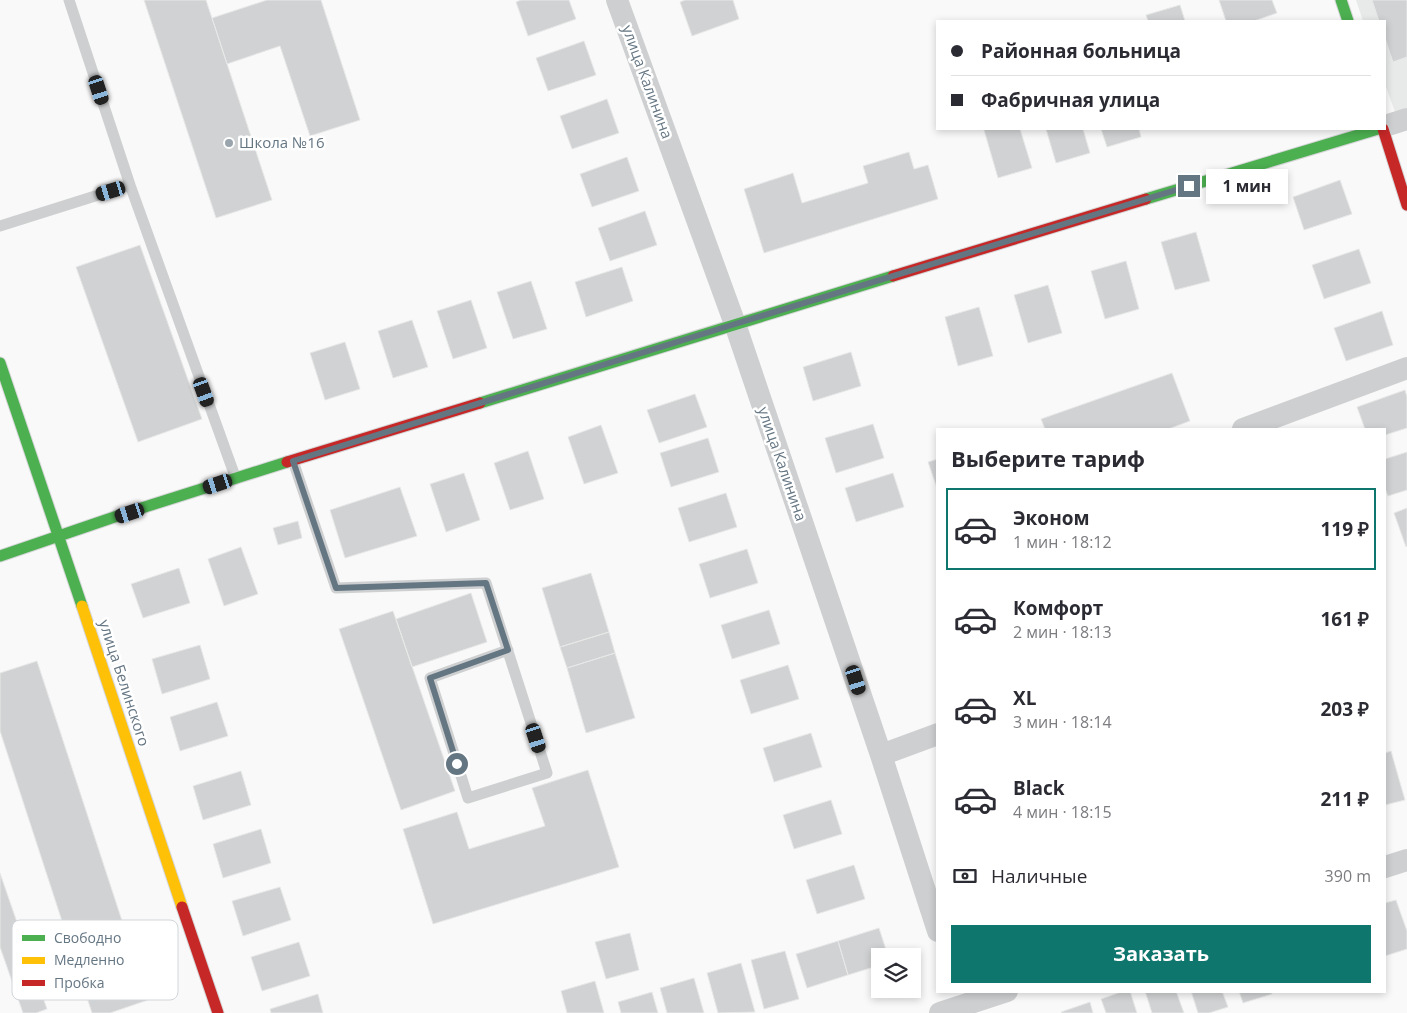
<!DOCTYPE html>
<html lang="ru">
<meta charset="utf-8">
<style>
:root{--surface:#fff;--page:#f7f7f7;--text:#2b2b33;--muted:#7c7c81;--line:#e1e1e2;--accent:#0f766e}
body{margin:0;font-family:"Open Sans",sans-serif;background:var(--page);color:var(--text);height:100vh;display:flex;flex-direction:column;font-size:19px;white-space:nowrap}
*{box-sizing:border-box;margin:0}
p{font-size:16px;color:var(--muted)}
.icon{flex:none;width:28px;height:28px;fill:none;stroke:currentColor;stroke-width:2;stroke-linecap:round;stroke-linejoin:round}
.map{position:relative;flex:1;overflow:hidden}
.drawer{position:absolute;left:936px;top:428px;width:450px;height:565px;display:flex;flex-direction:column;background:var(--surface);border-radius:0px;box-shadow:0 2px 8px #0003}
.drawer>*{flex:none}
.banner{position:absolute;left:936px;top:20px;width:450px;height:110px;border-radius:0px;box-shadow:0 2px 8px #0003;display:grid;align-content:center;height:110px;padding:0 15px;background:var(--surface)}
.tools{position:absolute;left:871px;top:948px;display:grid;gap:10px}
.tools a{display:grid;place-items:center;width:50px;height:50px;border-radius:0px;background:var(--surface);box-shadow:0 2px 8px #0003;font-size:25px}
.end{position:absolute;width:22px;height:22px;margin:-11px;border:6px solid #657683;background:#fff;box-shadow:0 0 0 2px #fff}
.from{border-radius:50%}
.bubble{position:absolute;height:35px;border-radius:0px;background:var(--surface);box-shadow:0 2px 8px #0003;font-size:16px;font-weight:700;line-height:35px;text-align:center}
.car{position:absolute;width:15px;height:30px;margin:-15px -8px;border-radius:6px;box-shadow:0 0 4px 1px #0007;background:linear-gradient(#222 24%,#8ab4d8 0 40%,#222 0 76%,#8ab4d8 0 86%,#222 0)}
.banner b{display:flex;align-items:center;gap:18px;height:48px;font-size:19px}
.banner b+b{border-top:1px solid var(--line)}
.banner i{width:12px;height:12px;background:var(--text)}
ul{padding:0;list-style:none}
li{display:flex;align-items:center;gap:15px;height:82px;margin:0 10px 8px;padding:0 5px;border:2px solid transparent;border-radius:0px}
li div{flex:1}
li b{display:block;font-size:19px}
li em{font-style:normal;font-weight:700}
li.on{border-color:var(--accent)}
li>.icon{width:45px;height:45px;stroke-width:1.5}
h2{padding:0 15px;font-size:22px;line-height:60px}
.pay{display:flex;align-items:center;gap:12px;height:55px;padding:0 15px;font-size:19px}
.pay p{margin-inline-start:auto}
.cta{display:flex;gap:10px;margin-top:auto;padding:10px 15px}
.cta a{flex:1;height:58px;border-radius:0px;background:var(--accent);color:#fff;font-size:20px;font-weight:700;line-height:58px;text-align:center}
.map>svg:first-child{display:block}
.built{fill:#e8e9e9}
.building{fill:#d0d2d3;stroke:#e8e8e8}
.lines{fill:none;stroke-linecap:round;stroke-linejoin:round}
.fast-casing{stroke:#d5d6d7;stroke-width:13}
.slow-casing{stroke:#d5d6d7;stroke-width:13}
.jam-casing{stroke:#d5d6d7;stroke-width:13}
.lane{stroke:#cecfd0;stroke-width:11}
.street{stroke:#cecfd0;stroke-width:22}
.fast{stroke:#4caf50;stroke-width:11}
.slow{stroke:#ffc107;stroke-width:11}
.jam{stroke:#c62828;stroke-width:11}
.route{stroke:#657683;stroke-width:6}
.poi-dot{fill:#99a4ac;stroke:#fff;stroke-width:2}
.labels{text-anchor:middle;stroke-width:5;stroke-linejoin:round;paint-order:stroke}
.street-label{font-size:15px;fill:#657683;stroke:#fff}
.poi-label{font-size:15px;fill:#657683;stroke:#fff;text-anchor:start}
.key{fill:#fff;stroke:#d1d6da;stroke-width:1}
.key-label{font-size:14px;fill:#657683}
</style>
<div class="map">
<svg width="1407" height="1013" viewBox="0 0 1407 1013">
<rect width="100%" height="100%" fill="#f9f9f9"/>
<path class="built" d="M 1356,0 L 1407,0 L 1407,108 L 1395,112 L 1385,84 L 1385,21 L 1363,21 Z"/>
<path class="building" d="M 144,0 L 206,0 L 272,200 L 216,218 Z
M 267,0 L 321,0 L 360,120 L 310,136 L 280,46 L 227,64 L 212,18 Z
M 521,0 L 569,0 L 576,19 L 528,36 L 516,2 Z
M 685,0 L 733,0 L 739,19 L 692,36 L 680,2 Z
M 1219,0 L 1272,0 L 1277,13 L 1254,21 L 1226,21 Z
M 1372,0 L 1407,0 L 1407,57 L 1393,62 L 1385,38 L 1385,21 L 1379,21 Z
M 1180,5 L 1185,21 L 1148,21 L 1146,15 Z
M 584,41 L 596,75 L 548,91 L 536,58 Z
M 607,99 L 619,133 L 572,149 L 560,116 Z
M 988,129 L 1020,129 L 1032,168 L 998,178 L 984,130 Z
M 1046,129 L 1083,129 L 1090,153 L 1056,163 Z
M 1101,129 L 1139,129 L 1141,137 L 1107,147 Z
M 909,152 L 914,169 L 928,165 L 938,199 L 764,253 L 744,189 L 793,173 L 802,203 L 868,183 L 863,166 Z
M 627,157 L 639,191 L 592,207 L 580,174 Z
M 1340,180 L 1352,214 L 1304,230 L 1293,197 Z
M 645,211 L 657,245 L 610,261 L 598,228 Z
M 1196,232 L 1210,281 L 1175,290 L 1161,242 Z
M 140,245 L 202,419 L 138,442 L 76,267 Z
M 1359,249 L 1371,283 L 1324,299 L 1312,265 Z
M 1126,261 L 1139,309 L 1105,319 L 1091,271 Z
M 622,267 L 633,301 L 586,317 L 575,282 Z
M 531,281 L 547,329 L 513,339 L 497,292 Z
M 1048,285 L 1062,333 L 1028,343 L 1014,295 Z
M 471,300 L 487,348 L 453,359 L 437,311 Z
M 979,307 L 993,356 L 958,366 L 945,317 Z
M 1382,311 L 1393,345 L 1346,361 L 1334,328 Z
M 412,320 L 428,367 L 393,378 L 378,331 Z
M 345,342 L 360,389 L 325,400 L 310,353 Z
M 851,352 L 861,386 L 813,401 L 803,367 Z
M 1172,373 L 1190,421 L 1168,429 L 1045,429 L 1041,419 Z
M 1405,390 L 1407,397 L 1407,428 L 1385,435 L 1385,429 L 1365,429 L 1357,407 Z
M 695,394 L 707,427 L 659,443 L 647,410 Z
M 873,424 L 884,458 L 836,473 L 825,438 Z
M 601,425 L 618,473 L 584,484 L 568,437 Z
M 708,438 L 719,472 L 671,487 L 660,453 Z
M 528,451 L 544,499 L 510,510 L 494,463 Z
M 1407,452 L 1407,490 L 1388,496 L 1385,488 L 1385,459 Z
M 938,459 L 938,491 L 928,462 Z
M 464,473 L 480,520 L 446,532 L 430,484 Z
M 893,473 L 904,507 L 856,522 L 845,488 Z
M 400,487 L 417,536 L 345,558 L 330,510 Z
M 726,493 L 737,527 L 689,542 L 678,508 Z
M 1407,508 L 1407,546 L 1406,547 L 1394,513 Z
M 298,521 L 302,538 L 278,545 L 273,528 Z
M 241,547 L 258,594 L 224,606 L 208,559 Z
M 747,549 L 758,583 L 710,598 L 699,564 Z
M 179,568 L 190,603 L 143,618 L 131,584 Z
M 591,573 L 609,632 L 560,647 L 542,588 Z
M 471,593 L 487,642 L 412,667 L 396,619 Z
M 769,610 L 780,644 L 732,659 L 721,625 Z
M 393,611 L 455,791 L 401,810 L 339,629 Z
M 609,632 L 615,653 L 567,668 L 560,647 Z
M 200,645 L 210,679 L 162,694 L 152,659 Z
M 615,653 L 635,718 L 586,733 L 567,668 Z
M 37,661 L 148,1000 L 110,1013 L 92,1013 L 0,731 L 0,673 Z
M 788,665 L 799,699 L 751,714 L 740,680 Z
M 217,702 L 228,736 L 180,751 L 170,717 Z
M 811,733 L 822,767 L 774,782 L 763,748 Z
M 1391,751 L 1405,800 L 1385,805 L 1385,753 Z
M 588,770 L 619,867 L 433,924 L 403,829 L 457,812 L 469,849 L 545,826 L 532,788 Z
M 241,771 L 251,805 L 203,820 L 193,786 Z
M 831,800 L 842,834 L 794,849 L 783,815 Z
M 261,829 L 271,863 L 223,878 L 213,844 Z
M 854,865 L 865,899 L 817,914 L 806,880 Z
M 0,873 L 47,1009 L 36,1013 L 23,1013 L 0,947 Z
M 280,887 L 291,920 L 243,936 L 232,901 Z
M 1396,900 L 1407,931 L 1407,949 L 1385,956 L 1385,903 Z
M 879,928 L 888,956 L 880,956 L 880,965 L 848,975 L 838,941 Z
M 630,933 L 639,970 L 606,979 L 595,942 Z
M 838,941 L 848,975 L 807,988 L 796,954 Z
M 299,942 L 310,976 L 262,991 L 251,957 Z
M 785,951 L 799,999 L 764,1009 L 751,960 Z
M 741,963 L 755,1012 L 718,1013 L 707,973 Z
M 694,978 L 704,1013 L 667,1013 L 660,988 Z
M 595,981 L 604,1013 L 567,1013 L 561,991 Z
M 1124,991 L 1130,991 L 1137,1013 L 1106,1013 L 1101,999 Z
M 1145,991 L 1176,991 L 1184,1013 L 1152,1013 Z
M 1191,991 L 1222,991 L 1228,1007 L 1209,1013 L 1198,1013 Z
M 1239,991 L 1271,991 L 1272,994 L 1243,1003 Z
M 652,992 L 658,1013 L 621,1013 L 618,1002 Z
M 318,994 L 323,1013 L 271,1013 L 270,1009 Z
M 1090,1002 L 1093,1013 L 1062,1013 L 1061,1012 Z"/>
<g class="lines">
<defs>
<path id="fast" d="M 1341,0 L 1348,21
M 1146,199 L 1378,129
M 0,363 L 82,606
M 480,403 L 893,276
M 0,556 L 129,512 L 287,462"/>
<path id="slow" d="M 82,606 L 182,907"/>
<path id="jam" d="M 1383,129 L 1407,205
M 893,276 L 1146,199
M 287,462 L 480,403
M 182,907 L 218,1013"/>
</defs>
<use href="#fast" class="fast-casing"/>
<use href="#slow" class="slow-casing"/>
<use href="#jam" class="jam-casing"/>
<path class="lane" d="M 130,185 L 236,479
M 0,226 L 130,185 L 69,0
M 293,461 L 336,588 L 486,583 L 547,773 L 468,798 L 430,678 L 508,650"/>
<path class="street" d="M 617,0 L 735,324 L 881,755 L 938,931
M 1385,126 L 1407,119
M 1243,429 L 1407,368
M 881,755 L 938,734
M 1385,867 L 1407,860
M 940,1013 L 1007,991"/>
<use href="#fast" class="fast"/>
<use href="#slow" class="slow"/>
<use href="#jam" class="jam"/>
</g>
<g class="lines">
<path class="route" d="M 457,764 L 430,678 L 508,650 L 486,583 L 336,588 L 293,461 L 735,324 L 1189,186"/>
</g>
<circle class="poi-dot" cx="229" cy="143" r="5"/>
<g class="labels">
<g class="street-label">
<text transform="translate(647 82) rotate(70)" y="5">улица Калинина</text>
<text transform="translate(782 464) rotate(71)" y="5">улица Калинина</text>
<text transform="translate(124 683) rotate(72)" y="5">улица Белинского</text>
</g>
<g class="poi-label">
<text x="239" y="148">Школа №16</text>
</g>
</g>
<rect x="12" y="920" width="166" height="80" rx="8" class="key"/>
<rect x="22" y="935" width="23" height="6" fill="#4caf50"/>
<rect x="22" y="957" width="23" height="7" fill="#ffc107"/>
<rect x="22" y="980" width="23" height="6" fill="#c62828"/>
<g class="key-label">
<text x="54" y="943">Свободно</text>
<text x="54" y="965">Медленно</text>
<text x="54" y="988">Пробка</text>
</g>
</svg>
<div class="tools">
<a><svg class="icon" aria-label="layers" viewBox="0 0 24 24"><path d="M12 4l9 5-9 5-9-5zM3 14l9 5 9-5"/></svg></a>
</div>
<i class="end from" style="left:457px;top:764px"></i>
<i class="end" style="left:1189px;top:186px"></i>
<div class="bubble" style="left:1206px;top:169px;width:82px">1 мин</div>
<i class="car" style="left:99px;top:90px;rotate:162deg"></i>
<i class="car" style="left:111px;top:191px;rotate:253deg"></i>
<i class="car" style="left:204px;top:392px;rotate:160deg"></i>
<i class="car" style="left:218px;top:484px;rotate:252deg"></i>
<i class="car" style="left:130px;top:513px;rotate:252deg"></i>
<i class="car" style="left:856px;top:680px;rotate:162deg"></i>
<i class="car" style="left:536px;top:738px;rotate:162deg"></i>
<div class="banner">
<b><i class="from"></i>Районная больница</b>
<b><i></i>Фабричная улица</b>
</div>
<section class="drawer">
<h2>Выберите тариф</h2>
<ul>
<li class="on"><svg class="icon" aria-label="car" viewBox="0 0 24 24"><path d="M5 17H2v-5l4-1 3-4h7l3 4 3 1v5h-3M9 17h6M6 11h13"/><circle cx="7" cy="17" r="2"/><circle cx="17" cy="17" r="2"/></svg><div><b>Эконом</b><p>1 мин · 18:12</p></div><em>119 ₽</em></li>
<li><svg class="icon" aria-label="car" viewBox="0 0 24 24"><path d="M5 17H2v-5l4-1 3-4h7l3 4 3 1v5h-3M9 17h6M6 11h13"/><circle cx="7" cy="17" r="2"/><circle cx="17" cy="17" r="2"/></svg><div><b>Комфорт</b><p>2 мин · 18:13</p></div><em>161 ₽</em></li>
<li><svg class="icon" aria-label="car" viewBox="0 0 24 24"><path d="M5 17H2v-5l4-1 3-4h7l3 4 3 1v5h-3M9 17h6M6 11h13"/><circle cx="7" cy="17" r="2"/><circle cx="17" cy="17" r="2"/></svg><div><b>XL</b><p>3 мин · 18:14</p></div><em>203 ₽</em></li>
<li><svg class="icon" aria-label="car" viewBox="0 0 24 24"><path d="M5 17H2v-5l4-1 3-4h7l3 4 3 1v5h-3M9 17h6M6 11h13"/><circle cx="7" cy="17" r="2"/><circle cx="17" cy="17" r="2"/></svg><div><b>Black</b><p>4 мин · 18:15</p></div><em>211 ₽</em></li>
</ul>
<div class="pay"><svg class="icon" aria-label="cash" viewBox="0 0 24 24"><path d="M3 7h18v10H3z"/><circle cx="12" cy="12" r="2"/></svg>Наличные<p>390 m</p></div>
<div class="cta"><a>Заказать</a></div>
</section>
</div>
